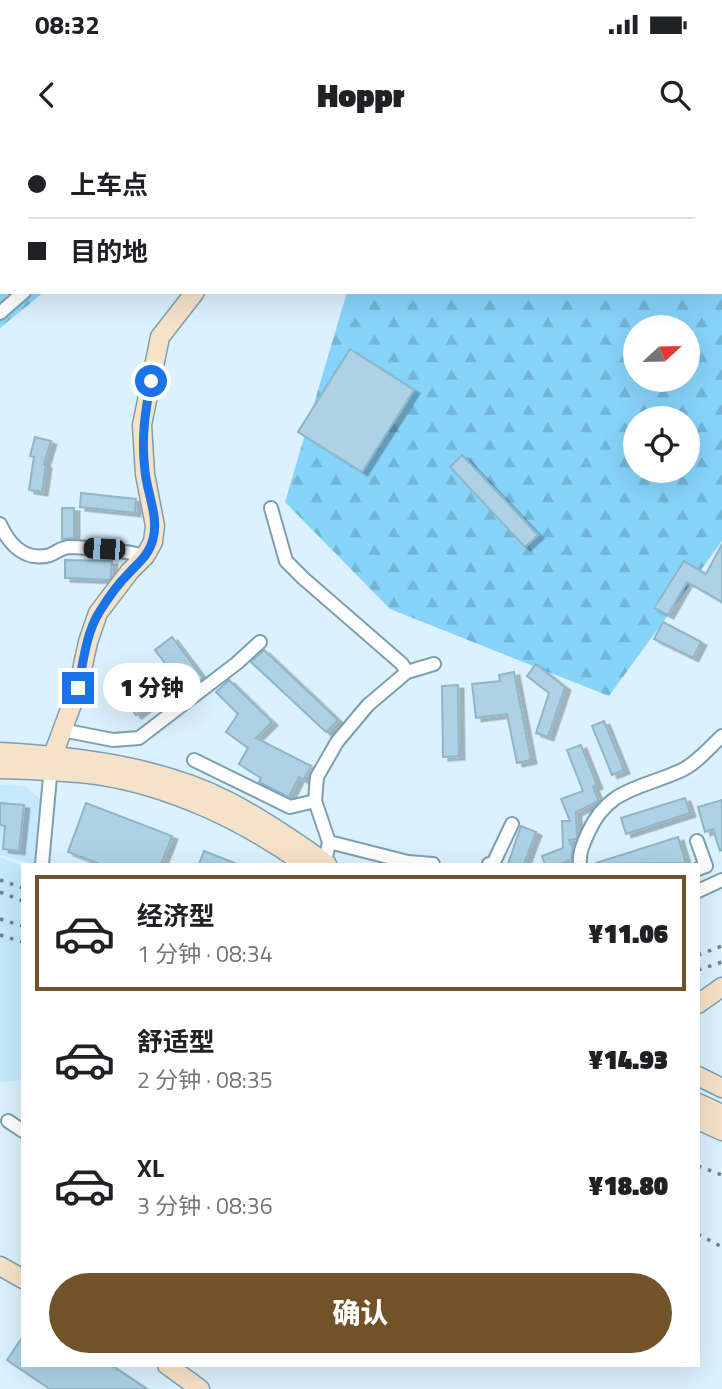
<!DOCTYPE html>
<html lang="zh">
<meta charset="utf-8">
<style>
:root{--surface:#fff;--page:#f2f2f2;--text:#202124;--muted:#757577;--line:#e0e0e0;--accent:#725228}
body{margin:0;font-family:"Titillium Web","Noto Sans SC",sans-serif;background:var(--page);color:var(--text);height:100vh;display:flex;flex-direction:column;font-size:26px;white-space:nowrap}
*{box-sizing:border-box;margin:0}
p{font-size:23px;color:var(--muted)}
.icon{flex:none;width:38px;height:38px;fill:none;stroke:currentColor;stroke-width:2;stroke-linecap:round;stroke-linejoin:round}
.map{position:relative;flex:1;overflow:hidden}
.side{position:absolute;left:21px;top:723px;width:679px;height:504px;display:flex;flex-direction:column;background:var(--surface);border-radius:0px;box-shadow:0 7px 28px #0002}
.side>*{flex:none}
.guide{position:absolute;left:0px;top:0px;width:723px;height:154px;box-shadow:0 7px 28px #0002;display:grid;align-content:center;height:154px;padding:0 28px;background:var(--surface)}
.needle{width:46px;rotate:68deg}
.controls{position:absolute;left:623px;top:175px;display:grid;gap:14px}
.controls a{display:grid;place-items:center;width:77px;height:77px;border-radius:50%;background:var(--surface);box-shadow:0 7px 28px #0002;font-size:35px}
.end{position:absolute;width:32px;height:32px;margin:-16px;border:9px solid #1a73e8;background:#fff;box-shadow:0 0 0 4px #fff}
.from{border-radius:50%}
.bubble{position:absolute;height:49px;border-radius:24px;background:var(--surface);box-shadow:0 7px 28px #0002;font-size:23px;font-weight:800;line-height:49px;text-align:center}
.car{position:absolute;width:21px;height:42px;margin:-21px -10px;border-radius:9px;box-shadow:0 0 5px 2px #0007;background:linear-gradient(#222 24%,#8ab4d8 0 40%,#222 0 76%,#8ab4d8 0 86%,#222 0)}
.guide b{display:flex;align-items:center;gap:24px;height:66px;font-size:26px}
.guide b+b{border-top:2px solid var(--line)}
.guide i{width:18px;height:18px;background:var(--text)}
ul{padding:12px 0 0;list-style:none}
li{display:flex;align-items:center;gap:21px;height:116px;margin:0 14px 10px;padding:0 14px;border:4px solid transparent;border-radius:0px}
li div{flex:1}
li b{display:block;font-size:26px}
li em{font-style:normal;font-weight:800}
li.selected{border-color:var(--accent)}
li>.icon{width:63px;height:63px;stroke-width:1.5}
.cta{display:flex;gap:14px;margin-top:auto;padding:14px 28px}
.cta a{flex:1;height:80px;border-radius:42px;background:var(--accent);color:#fff;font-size:28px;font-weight:800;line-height:80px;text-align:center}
.status{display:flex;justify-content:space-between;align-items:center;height:49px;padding:0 35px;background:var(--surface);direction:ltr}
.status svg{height:19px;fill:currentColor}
header{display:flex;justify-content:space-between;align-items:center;height:91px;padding:0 28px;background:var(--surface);font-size:32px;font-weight:800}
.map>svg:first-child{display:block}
.built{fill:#c4e9fc}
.forest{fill:url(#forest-firs);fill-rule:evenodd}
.building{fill:#add2e6;stroke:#90b5c8;stroke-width:2;filter:url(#shadow)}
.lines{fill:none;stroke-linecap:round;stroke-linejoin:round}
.street-casing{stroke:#7ca0b2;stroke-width:16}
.secondary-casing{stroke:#7ca0b2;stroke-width:21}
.street{stroke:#fff;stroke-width:12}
.secondary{stroke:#f6e2c8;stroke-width:18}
.rail{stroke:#6f8089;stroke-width:3.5;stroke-dasharray:3.5 7;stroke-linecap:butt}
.route{stroke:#1a73e8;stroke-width:9}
</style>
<div class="status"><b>08:32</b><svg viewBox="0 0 49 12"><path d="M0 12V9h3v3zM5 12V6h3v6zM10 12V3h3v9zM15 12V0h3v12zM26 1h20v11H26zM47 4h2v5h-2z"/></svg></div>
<header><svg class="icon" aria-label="back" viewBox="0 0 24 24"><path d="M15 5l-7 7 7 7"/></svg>Hoppr<svg class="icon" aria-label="search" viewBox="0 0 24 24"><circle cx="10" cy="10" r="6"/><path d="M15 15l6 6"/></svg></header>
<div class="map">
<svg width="722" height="1249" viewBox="0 0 722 1249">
<defs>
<pattern id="forest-firs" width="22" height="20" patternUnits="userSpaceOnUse" patternTransform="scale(1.75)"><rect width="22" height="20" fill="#87d4fb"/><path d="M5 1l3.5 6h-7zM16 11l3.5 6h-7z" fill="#73b5d6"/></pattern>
<filter id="shadow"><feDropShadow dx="5.5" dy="3.5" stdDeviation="0" flood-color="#0004"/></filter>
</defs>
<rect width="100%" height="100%" fill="#dbf1fd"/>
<path class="built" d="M 0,645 L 25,646 L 41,660 L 34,724 L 0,715 Z
M 0,717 L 23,726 L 23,940 L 0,942 Z"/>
<path class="forest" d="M 0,0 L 225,0 L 2,2 L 2,152 L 44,152 L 0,188 Z
M 419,0 L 722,0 L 722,401 L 609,556 L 390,469 L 285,362 L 347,152 L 721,152 L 721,2 L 417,2 ZM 635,187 L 688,187 L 688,240 L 635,240 ZM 635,278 L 688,278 L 688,331 L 635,331 Z"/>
<path class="building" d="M 350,209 L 414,250 L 362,332 L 298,292 Z
M 35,297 L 51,301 L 44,324 L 46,325 L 42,352 L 29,350 L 34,317 L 30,316 Z
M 462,315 L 538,395 L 525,407 L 450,327 Z
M 81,353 L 136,359 L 135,373 L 80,367 Z
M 62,368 L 74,368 L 74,398 L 62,399 Z
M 722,404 L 722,462 L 687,442 L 668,475 L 654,468 L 684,421 L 706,434 Z
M 65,420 L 112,421 L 111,437 L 109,440 L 65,438 Z
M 663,482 L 701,502 L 693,518 L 654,499 Z
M 172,497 L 203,538 L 186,551 L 155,510 Z
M 264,510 L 338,580 L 326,592 L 251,522 Z
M 536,524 L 565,547 L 548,597 L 536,593 L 549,553 L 527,536 Z
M 514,532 L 531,620 L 517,623 L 507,574 L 476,578 L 472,544 L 500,541 L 499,535 Z
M 131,536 L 151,564 L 136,575 L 116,547 Z
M 229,540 L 272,582 L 256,598 L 311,626 L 303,640 L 299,637 L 289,657 L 259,642 L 261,638 L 239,624 L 248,608 L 226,592 L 238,574 L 216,552 Z
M 458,545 L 459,616 L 443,617 L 442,546 Z
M 604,581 L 624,630 L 612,635 L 592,586 Z
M 581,605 L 597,645 L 593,647 L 599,661 L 576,672 L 577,697 L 576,699 L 569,700 L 573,709 L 571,720 L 560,724 L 545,724 L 542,716 L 563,708 L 562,681 L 570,681 L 561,659 L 583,651 L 567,610 Z
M 685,658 L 690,673 L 626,694 L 621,678 Z
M 722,660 L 722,710 L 720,711 L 713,689 L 705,692 L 698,667 Z
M 0,663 L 24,665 L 19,711 L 3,709 L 5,686 L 0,685 Z
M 86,663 L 172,696 L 161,724 L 100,724 L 68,712 Z
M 521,686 L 536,692 L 524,724 L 508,724 Z
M 678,697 L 686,723 L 596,724 L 596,723 Z
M 204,711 L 237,724 L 199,724 Z
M 23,1196 L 23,1225 L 111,1225 L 147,1249 L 50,1249 L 7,1220 Z"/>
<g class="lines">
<defs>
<path id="street" d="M 40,0 L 41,2
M 0,173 L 24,152
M 271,368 L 286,421 L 303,438 L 402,524 L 407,532
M 0,384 C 9,404 25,422 50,415 C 57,412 62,407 70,407 C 96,408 121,410 145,416
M 62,590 L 113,600 L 139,598 L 237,523 L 260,502
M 194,620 L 290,667 L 315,661
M 697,701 L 706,726 L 698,729
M 329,702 L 408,722 L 433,724
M 325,723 L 329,702 L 315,661 L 317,637 L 337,602 L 368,565 L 407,532 L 434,524
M 42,724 L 51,626
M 489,724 L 493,724 L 512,684
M 580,724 C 579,712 583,705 588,693 C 608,648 640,649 680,631 C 695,625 710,607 722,596
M 698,751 L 722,740
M 8,981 L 23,991"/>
<path id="secondary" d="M 367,2 L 369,0
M 0,612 C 75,616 160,626 228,661 C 263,679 295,701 327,724
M 53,615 L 78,548 L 88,502 L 98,473 L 130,431 L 145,416 L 153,402 L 155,386 L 145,334 L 142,285 L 160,197 L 195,152
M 0,629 C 33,630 65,631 97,635 C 171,646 244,681 304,724
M 698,864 L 722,847
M 698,936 L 722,948
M 698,963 L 722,974
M 698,980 L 722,991
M 0,1126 L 23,1139
M 167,1225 L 200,1249"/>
</defs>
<use href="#street" class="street-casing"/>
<use href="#secondary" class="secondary-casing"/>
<use href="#street" class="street"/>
<use href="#secondary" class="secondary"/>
<path class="rail" d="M 0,740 L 23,748
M 0,752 L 23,761
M 0,779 L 23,786
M 0,795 L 23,802
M 698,815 L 722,806
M 698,830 L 722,822
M 698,1026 L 722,1035
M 698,1094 L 722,1107"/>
</g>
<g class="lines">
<path class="route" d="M 78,548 C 83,524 86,492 100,471 C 108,458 118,444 129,433 C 139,422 149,415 153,399 C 159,377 147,353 145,331 C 141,299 145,272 151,241"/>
</g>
</svg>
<div class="controls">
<a><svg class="needle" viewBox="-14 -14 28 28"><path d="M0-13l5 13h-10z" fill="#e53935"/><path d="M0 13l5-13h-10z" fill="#757577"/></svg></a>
<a><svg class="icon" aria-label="locate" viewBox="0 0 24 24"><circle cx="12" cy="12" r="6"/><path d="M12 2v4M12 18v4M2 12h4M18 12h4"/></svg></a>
</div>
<i class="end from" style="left:151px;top:241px"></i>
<i class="end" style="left:78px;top:548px"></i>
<div class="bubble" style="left:103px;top:523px;width:98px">1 分钟</div>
<i class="car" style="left:104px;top:409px;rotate:273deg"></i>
<div class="guide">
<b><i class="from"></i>上车点</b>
<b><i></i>目的地</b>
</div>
<section class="side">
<ul>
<li class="selected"><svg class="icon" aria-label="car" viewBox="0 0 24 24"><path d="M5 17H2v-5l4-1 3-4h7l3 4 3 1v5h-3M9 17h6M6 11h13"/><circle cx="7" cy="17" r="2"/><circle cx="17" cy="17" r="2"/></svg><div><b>经济型</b><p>1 分钟 · 08:34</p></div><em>¥11.06</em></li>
<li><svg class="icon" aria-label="car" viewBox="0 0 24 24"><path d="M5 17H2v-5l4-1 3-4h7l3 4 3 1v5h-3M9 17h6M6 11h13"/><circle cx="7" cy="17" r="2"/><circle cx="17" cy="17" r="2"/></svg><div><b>舒适型</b><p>2 分钟 · 08:35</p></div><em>¥14.93</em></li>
<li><svg class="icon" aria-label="car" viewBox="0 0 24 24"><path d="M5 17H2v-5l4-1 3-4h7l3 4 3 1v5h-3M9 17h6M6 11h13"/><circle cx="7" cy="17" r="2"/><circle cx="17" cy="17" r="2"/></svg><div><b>XL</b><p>3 分钟 · 08:36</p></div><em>¥18.80</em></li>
</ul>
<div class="cta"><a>确认</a></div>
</section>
</div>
